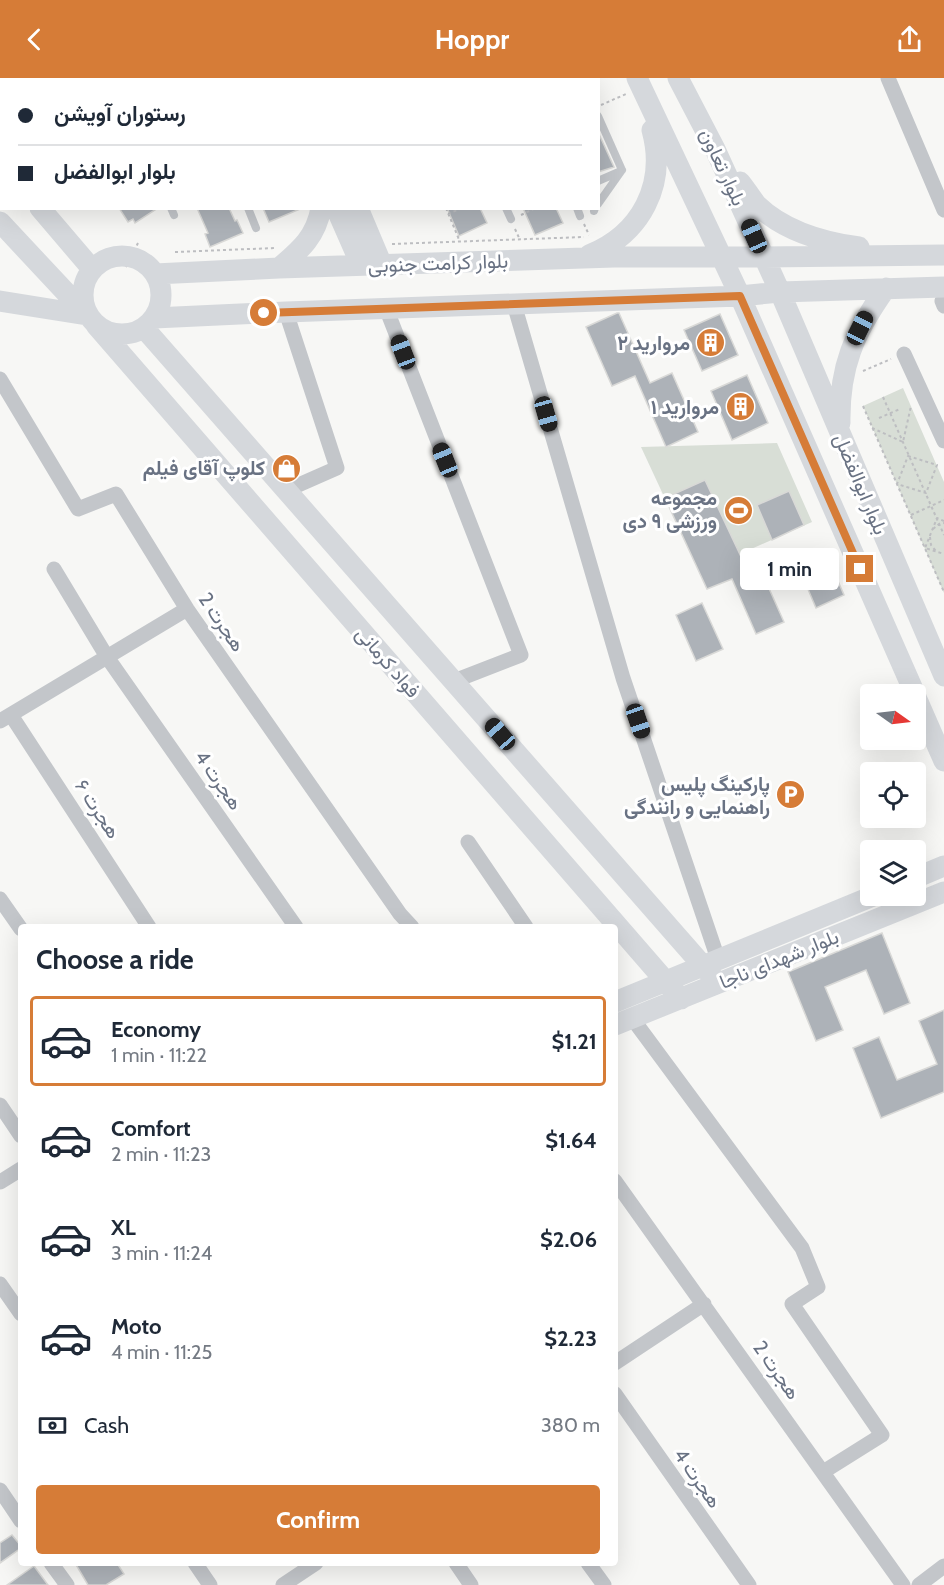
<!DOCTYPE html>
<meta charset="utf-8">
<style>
:root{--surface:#fff;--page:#f2f2f3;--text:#1f2937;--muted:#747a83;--line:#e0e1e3;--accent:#d67c37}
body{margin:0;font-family:Cabin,Vazirmatn,sans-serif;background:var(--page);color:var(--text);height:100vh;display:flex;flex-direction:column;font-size:22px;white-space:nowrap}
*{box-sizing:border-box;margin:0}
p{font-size:20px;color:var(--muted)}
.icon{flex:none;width:33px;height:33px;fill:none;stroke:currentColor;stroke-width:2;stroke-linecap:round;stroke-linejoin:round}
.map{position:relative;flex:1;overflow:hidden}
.panel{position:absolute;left:18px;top:846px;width:600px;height:642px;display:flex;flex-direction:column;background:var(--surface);border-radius:6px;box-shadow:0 6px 24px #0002}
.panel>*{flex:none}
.top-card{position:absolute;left:0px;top:0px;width:600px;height:132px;box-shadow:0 6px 24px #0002;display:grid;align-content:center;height:132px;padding:0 18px;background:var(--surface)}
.needle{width:39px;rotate:104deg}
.controls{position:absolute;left:860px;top:606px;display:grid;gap:12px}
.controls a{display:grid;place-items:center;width:66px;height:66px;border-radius:6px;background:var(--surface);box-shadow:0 6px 24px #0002;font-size:30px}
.end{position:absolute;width:27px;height:27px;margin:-14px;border:8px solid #d67c37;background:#fff;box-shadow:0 0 0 3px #fff}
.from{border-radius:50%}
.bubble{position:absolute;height:42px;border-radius:6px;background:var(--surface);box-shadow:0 6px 24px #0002;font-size:20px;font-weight:700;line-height:42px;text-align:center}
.car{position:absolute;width:18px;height:36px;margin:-18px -9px;border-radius:8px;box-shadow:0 0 4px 2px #0007;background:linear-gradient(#222 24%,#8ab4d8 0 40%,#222 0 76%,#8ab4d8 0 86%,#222 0)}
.top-card b{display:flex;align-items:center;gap:21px;height:57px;font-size:22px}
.top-card b+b{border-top:2px solid var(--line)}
.top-card i{width:15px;height:15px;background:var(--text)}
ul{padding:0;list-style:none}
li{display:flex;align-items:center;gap:18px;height:90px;margin:0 12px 9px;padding:0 6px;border:3px solid transparent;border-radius:6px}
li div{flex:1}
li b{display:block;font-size:22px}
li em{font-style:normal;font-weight:700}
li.current{border-color:var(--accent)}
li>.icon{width:54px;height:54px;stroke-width:1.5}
h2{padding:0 18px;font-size:27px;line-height:72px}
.pay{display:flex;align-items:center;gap:15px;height:66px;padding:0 18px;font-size:22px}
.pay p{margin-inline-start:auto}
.button{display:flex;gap:12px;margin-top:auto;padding:12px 18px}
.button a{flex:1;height:69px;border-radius:6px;background:var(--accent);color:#fff;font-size:24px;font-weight:700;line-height:69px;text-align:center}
header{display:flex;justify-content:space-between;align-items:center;height:78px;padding:0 18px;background:var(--accent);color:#fff;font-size:27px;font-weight:700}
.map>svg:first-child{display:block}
.green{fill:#d8ded6}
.building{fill:#adb2b8;stroke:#d9d9d7;stroke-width:1.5}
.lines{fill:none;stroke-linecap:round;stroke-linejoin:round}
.path{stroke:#bdbec1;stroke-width:2;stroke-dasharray:3 3;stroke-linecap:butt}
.lane{stroke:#c3c6ca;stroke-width:8}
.street{stroke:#c3c6ca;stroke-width:15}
.secondary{stroke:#d5d8dc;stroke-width:21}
.route{stroke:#d67c37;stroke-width:8}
.labels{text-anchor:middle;stroke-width:6;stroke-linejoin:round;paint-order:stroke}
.street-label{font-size:20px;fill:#697283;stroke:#fff}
.poi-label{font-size:20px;font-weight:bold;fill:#697283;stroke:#fff;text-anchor:end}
</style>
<header><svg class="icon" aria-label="back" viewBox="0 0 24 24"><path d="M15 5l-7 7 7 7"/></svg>Hoppr<svg class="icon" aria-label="share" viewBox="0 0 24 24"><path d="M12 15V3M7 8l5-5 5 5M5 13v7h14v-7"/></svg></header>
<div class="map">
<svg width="944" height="1507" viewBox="0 0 944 1507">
<rect width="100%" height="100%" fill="#f7f7f5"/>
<path class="green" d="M 903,310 L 944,404 L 944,515 L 863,328 Z
M 777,365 L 812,444 L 740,476 L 748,493 L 707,511 L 641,369 Z"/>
<path class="building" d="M 598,54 L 614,89 L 598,94 Z
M 119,130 L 158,130 L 135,145 L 133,141 L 128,144 Z
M 197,130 L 229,130 L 235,143 L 237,142 L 243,155 L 210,169 L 205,156 L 208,155 Z
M 263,130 L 300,130 L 300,131 L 269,144 Z
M 447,130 L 480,130 L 487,145 L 459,158 Z
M 523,130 L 556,130 L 563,145 L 535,157 Z
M 617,235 L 619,235 L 650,305 L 672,295 L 698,354 L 666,369 L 635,298 L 612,308 L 586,249 Z
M 720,236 L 738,277 L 702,293 L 684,252 Z
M 747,297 L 768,345 L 732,362 L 711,313 Z
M 705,402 L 752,502 L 763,497 L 784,544 L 756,556 L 732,501 L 707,511 L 665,420 Z
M 789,413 L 804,447 L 772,462 L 757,427 Z
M 824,471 L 844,517 L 816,530 L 796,483 Z
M 702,525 L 723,571 L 696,583 L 676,537 Z
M 882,855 L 910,925 L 884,936 L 866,892 L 825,909 L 843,952 L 816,963 L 788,894 Z
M 944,932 L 944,1014 L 881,1040 L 853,970 L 879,959 L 897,1002 L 937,986 L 919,943 Z
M 12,1457 L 21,1468 L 21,1470 L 0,1485 L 0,1465 Z
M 75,1485 L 117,1485 L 124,1496 L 106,1507 L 88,1507 Z
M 34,1488 L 48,1507 L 7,1507 Z"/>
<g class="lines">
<path class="path" d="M 329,0 L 330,2
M 432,0 L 432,2
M 601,27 L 626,16
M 446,130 L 460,164
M 448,136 L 462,130
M 521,137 L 536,130
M 584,146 L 589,157
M 515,151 L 520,162
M 392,166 L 584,159
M 175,174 L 275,170
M 126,189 L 138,165
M 863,293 L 891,281
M 883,319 L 944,457
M 863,328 L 944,514
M 879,340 L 900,331
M 872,350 L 903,364 L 911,328
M 908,378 L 937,387 L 926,415 L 897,406 Z
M 911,437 L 944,422
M 944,443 L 937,440 L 925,470 L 944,476
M 933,451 L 939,446 L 944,445
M 930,459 L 931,467 L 936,473"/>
<path class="lane" d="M 520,0 L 521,2
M 536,0 L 536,2
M 582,0 L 583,2
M 219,2 L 223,0
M 457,2 L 460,0
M 598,38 L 622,92
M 598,103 L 621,93
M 598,126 L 622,92
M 171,130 L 174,137
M 248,130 L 256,150
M 506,130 L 511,141
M 577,130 L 580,138
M 594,133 L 595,130"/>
<path class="street" d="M 888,0 L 944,132
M 942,223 L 944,228
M 514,226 L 623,600 L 718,881
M 386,230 L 521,577 L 454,603
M 286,234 L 337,390 L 287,412
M 904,276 L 944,363
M 0,301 L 78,431 L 116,416 L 187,531 L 400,836 L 412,849
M 54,491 L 107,579 L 296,849
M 11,637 L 149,849
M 0,643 L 187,531
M 468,764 L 526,849
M 0,821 L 21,851
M 632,940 L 802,1170 L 818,1209 L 792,1226 L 882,1357 L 823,1394
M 0,1027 L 21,1058
M 615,1103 L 903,1507
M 0,1104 L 21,1091
M 0,1206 L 21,1236
M 615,1285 L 704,1226
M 615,1316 L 749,1507
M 0,1412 L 21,1443
M 51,1485 L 67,1507
M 195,1485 L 210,1507
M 456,1485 L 471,1507
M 588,1485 L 604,1507
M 283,1507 L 316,1485
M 919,1507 L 944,1488"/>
<path class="secondary" d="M 277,0 L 278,2
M 300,0 L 300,2
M 637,0 L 740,218 L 915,616
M 678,0 L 715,71 L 780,214 L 944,598
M 0,85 L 2,87
M 740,104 C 746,111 751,120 757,127 C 784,153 822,164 859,169
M 40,130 L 92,191
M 336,130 L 361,187
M 358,130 L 382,187
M 0,144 L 87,237
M 589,177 C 641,156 667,107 652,52
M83 217a39 39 0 1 1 78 0a39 39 0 1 1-78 0Z
M 279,190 C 300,172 316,159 321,130
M 155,196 L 279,190 L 614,179 L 764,179 L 944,177
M 0,223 L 87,237
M 154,240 L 286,234 L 740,218 L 780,214 L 944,209
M 96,247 L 681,921
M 144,250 L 718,905
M 840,345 C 839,289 854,255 886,210
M 915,617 L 944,683
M 915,800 L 944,788
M 615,924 L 873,818
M 615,947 L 944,814"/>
</g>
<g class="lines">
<path class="route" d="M 264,235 L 740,218 L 860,491"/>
</g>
<defs>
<symbol id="building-disc" viewBox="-11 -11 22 22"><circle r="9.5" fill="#d67c37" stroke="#fff"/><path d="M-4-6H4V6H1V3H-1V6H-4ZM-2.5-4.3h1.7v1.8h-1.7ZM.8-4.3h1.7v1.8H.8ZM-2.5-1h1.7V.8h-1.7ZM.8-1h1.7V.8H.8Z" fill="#fff"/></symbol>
<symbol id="shop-disc" viewBox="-11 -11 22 22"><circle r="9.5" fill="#d67c37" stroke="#fff"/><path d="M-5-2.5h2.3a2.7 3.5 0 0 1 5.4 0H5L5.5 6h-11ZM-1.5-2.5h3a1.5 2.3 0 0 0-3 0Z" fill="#fff"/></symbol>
<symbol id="stadium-disc" viewBox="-11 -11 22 22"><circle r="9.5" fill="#d67c37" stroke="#fff"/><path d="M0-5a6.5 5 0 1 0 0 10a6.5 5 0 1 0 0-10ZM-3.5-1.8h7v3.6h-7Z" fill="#fff"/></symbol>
<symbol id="parking-disc" viewBox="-11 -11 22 22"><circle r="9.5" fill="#d67c37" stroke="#fff"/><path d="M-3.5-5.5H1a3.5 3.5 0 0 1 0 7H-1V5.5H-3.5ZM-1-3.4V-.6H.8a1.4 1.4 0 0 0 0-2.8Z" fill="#fff"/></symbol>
</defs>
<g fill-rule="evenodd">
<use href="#building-disc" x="694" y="248" width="33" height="33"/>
<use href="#building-disc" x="724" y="312" width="33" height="33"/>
<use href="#shop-disc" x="270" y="374" width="33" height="33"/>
<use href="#stadium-disc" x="722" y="416" width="33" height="33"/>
<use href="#parking-disc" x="774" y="700" width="33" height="33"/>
</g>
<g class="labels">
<g class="street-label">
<text transform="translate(723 89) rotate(65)" y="7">بلوار تعاون</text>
<text transform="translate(438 185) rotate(-2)" y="7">بلوار کرامت جنوبی</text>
<text transform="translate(861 406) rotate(67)" y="7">بلوار ابوالفضل</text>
<text transform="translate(222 544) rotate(56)" y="7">هجرت 2</text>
<text transform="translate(388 584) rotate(49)" y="7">فواد کرمانی</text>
<text transform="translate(219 702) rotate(55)" y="7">هجرت 4</text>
<text transform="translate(98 731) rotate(57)" y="7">هجرت ۶</text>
<text transform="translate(779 881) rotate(-22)" y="7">بلوار شهدای ناجا</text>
<text transform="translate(777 1292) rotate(55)" y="7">هجرت 2</text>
<text transform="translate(698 1400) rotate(55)" y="7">هجرت 4</text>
</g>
<g class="poi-label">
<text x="690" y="272">مروارید ۲</text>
<text x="719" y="336">مروارید ۱</text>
<text x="265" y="397">کلوپ آقای فیلم</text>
<text x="717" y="427">مجموعه<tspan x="717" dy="23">ورزشی ۹ دی</tspan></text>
<text x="770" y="713">پارکینگ پلیس<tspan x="770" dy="23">راهنمایی و رانندگی</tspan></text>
</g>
</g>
</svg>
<div class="controls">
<a><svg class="needle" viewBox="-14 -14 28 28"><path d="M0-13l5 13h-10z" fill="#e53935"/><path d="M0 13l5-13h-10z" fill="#747a83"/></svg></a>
<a><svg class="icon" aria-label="locate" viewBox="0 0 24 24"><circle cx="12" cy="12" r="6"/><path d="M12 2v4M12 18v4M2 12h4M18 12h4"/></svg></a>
<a><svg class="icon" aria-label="layers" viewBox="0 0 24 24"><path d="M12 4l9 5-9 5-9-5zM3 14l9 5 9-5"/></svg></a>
</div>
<i class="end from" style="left:264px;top:235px"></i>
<i class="end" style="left:860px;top:491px"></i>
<div class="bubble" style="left:740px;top:470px;width:99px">1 min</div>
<i class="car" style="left:754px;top:158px;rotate:336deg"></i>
<i class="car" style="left:860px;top:250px;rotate:26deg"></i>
<i class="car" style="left:403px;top:274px;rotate:339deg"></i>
<i class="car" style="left:546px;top:336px;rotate:164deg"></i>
<i class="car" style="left:445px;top:382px;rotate:338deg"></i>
<i class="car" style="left:638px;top:643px;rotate:161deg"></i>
<i class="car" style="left:500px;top:656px;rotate:319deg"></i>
<div class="top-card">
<b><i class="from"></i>رستوران آویشن</b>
<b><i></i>بلوار ابوالفضل</b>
</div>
<section class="panel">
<h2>Choose a ride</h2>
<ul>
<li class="current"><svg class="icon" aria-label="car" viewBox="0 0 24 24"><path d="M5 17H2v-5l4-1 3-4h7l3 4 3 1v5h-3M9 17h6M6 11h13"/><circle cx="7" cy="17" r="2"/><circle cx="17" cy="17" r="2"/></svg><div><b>Economy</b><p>1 min · 11:22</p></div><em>$1.21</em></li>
<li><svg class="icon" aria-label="car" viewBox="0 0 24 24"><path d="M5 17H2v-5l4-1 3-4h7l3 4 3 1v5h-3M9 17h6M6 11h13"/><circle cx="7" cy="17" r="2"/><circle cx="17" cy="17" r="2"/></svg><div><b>Comfort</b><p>2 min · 11:23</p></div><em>$1.64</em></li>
<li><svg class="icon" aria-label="car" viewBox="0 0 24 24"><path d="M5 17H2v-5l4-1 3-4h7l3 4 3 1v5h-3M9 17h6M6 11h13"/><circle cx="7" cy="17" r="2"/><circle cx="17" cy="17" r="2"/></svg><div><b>XL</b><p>3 min · 11:24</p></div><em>$2.06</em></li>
<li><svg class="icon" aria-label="car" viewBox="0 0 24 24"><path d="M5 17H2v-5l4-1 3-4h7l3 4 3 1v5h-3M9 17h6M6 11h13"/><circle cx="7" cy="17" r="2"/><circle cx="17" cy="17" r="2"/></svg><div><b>Moto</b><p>4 min · 11:25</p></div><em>$2.23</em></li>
</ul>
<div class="pay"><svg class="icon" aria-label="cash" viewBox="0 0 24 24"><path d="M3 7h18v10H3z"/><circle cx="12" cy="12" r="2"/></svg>Cash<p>380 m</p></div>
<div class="button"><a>Confirm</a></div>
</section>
</div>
